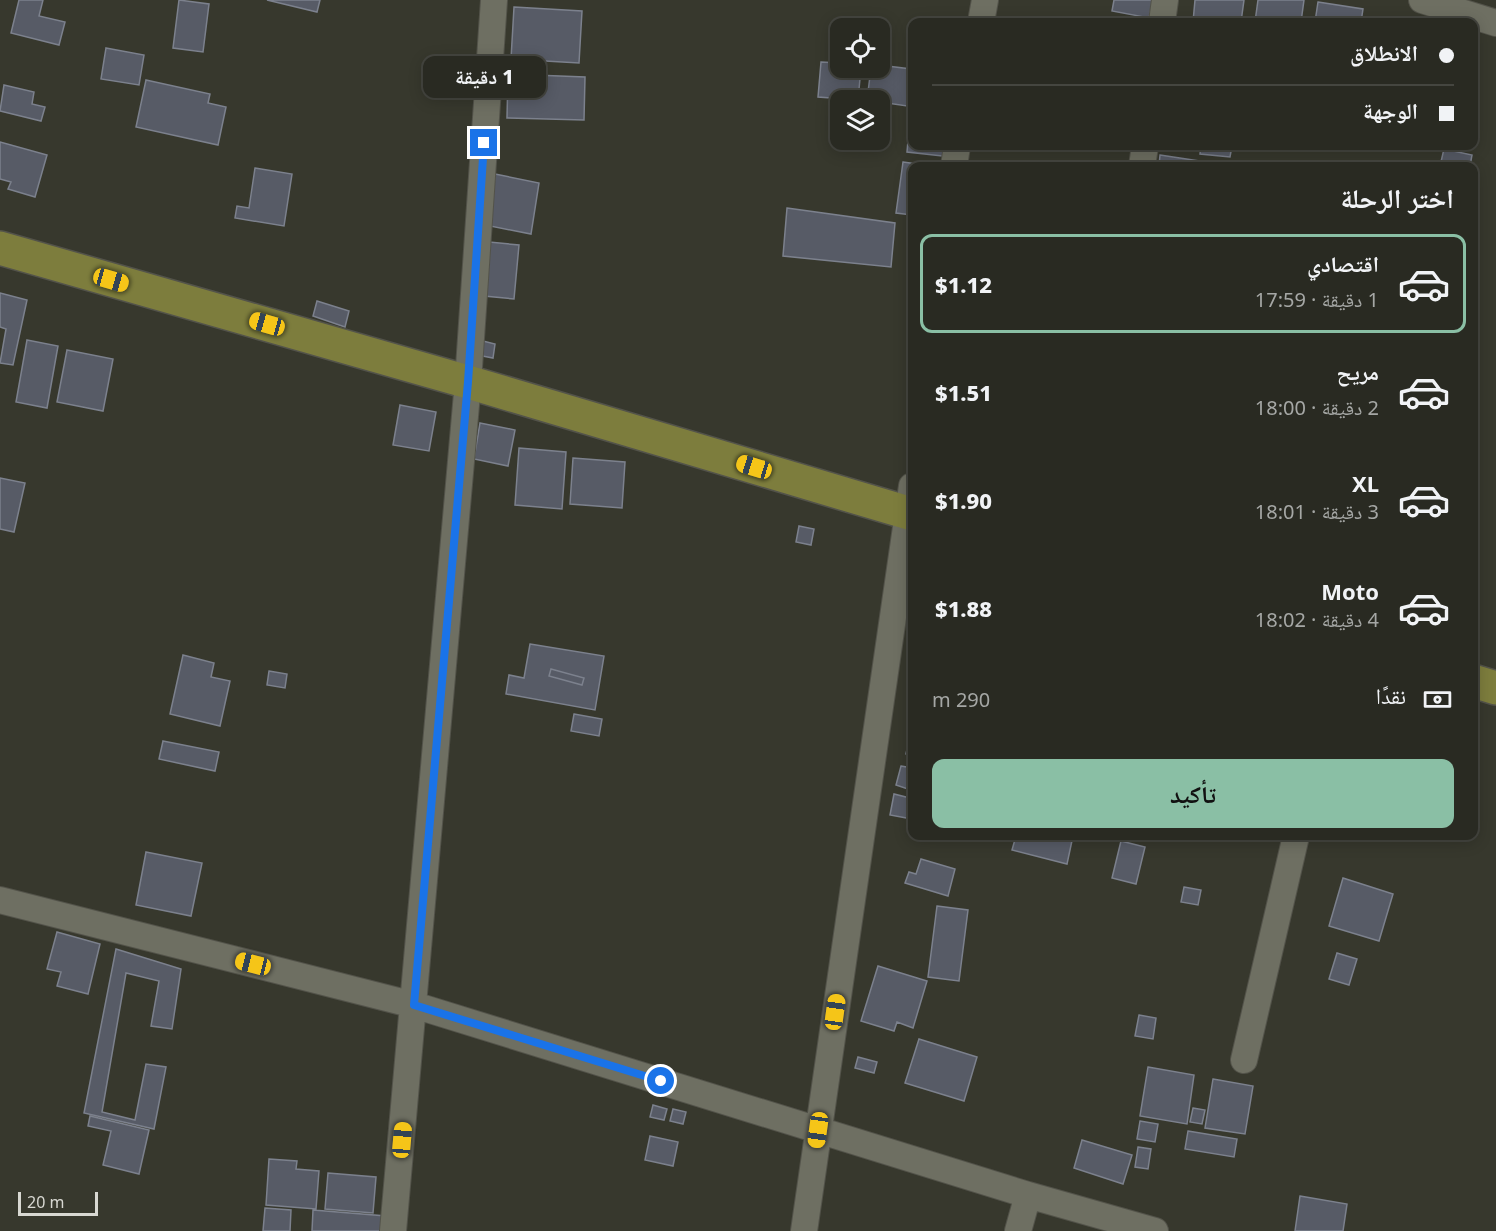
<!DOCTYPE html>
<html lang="ar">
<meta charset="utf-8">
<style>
:root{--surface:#292a22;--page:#31322a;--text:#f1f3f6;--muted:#a5a7a5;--line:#454640;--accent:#8abfa5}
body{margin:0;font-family:"Noto Sans","Noto Naskh Arabic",sans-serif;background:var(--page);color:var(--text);direction:rtl;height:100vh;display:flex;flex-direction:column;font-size:22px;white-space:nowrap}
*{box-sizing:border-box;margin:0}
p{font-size:20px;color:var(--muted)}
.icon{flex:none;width:33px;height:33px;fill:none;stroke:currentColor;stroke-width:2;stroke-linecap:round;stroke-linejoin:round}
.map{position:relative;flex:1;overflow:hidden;direction:ltr}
.panel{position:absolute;left:908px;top:162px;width:570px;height:678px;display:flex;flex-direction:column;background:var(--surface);border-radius:12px;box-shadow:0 3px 15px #0003,0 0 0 2px var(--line);direction:rtl}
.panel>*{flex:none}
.banner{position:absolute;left:908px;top:18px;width:570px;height:132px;border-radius:12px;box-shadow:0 3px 15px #0003,0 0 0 2px var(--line);direction:rtl;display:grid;align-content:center;height:132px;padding:0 24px;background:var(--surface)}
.buttons{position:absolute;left:830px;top:18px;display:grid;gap:12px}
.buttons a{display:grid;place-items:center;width:60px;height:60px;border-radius:12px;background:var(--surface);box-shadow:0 3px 15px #0003,0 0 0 2px var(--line);font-size:30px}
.scale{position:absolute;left:18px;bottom:15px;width:80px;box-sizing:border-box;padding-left:6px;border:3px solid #d8d8d2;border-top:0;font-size:16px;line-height:21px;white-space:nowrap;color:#d8d8d2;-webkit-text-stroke:4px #37382d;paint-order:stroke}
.end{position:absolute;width:27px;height:27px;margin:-14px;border:8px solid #1a73e8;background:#fff;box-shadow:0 0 0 3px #fff}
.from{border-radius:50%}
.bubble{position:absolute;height:42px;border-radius:12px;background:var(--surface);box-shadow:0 3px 15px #0003,0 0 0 2px var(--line);font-size:20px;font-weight:800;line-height:42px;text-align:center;direction:rtl}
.car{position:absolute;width:18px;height:36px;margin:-18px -9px;border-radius:8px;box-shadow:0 0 4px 2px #0007;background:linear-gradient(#f5c518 24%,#345 0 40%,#f5c518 0 76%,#345 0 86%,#f5c518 0)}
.banner b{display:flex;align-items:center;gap:21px;height:57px;font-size:22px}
.banner b+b{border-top:2px solid var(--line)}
.banner i{width:15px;height:15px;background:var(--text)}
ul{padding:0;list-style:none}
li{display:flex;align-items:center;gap:18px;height:99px;margin:0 12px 9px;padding:0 12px;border:3px solid transparent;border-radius:12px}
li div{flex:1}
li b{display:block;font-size:22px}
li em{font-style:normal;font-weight:800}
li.selected{border-color:var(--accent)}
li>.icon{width:54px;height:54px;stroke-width:1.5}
h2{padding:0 24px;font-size:27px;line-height:72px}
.pay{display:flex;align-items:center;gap:15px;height:66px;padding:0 24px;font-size:22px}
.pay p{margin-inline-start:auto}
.primary-button{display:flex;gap:12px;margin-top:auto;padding:12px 24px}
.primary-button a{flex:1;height:69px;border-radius:12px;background:var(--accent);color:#111;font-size:24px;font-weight:800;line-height:69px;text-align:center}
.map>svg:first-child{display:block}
.building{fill:#575b66;stroke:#7c818d;stroke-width:1.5;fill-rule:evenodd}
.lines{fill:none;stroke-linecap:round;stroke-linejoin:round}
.minor-casing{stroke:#53534a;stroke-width:28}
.major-casing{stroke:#53534a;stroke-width:36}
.minor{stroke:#6e6f62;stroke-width:26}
.major{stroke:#7d7d3d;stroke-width:33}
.route{stroke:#1a73e8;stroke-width:8}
</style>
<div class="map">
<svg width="1496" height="1231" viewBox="0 0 1496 1231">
<rect width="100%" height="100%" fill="#37382d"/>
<path class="building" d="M 19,0 L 43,0 L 39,16 L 65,22 L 59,45 L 11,33 Z
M 179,0 L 209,4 L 203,52 L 173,48 Z
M 267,0 L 320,0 L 317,12 Z
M 1114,0 L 1153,0 L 1149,18 L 1112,11 Z
M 1195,0 L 1244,0 L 1241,22 L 1193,22 Z
M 1258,0 L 1304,0 L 1301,22 L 1255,22 Z
M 1318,2 L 1363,9 L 1361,22 L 1315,22 Z
M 514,7 L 582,11 L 579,63 L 511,59 Z
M 106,48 L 144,55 L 139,85 L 101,79 Z
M 821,62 L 840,63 L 840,68 L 861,68 L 858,100 L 818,97 Z
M 879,65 L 911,69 L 907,106 L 867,100 L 871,68 L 879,68 Z
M 508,74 L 585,77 L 584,120 L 507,118 Z
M 146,80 L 210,94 L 208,103 L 226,107 L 218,145 L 136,127 Z
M 4,85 L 34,92 L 32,104 L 45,107 L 41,121 L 0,111 Z
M 910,117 L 912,146 L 952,146 L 951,157 L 907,152 Z
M 0,142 L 47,155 L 35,197 L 8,189 L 11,182 L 0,179 Z
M 1201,146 L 1232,146 L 1230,157 L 1200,154 Z
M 1444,149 L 1472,155 L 1470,166 L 1440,166 Z
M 1160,155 L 1226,165 L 1159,166 Z
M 903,162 L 932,166 L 912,166 L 912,215 L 896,213 Z
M 255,168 L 292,174 L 284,226 L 235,218 L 237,206 L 249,208 Z
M 495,174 L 539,183 L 531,234 L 490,226 Z
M 787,208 L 895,223 L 891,267 L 783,256 Z
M 489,242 L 519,245 L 514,299 L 484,296 Z
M 0,293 L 27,300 L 13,365 L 0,363 L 6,329 L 0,327 Z
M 317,301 L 349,311 L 345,327 L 313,316 Z
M 27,340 L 58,346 L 47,408 L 16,402 Z
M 479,340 L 495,344 L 493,358 L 477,355 Z
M 67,350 L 113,359 L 103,411 L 57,402 Z
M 400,405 L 436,412 L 429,451 L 393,445 Z
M 480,423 L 515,430 L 508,466 L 474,459 Z
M 519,448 L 566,452 L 562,509 L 515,505 Z
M 573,458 L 625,462 L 622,508 L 570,504 Z
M 0,478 L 25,483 L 14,532 L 0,529 Z
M 799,526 L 814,529 L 811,545 L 796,542 Z
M 530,644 L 604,656 L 595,710 L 506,694 L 509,675 L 524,678 ZM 551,669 L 584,678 L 582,685 L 549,676 Z
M 183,655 L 214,663 L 211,677 L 230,681 L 220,726 L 170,714 Z
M 551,669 L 584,678 L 582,685 L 549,676 Z
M 269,671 L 287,674 L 285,688 L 267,685 Z
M 574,714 L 602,719 L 599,736 L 571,731 Z
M 912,727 L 912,755 L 906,754 Z
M 163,741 L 219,752 L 215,771 L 159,759 Z
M 901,766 L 912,768 L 912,819 L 890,815 L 894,794 L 910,798 L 911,790 L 896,785 Z
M 1016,836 L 1073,836 L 1067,864 L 1012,850 Z
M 1121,841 L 1145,847 L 1136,884 L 1112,878 Z
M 146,852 L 202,863 L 191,916 L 136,905 Z
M 921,859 L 955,869 L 948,896 L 905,883 L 909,872 L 916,874 Z
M 1343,878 L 1393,894 L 1379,941 L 1329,926 Z
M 1184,887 L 1201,890 L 1198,905 L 1181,902 Z
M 937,906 L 968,910 L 959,981 L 928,977 Z
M 57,932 L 100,944 L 88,994 L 57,986 L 61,972 L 47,969 Z
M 116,949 L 181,969 L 172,1029 L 151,1026 L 159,981 L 126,973 L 102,1112 L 135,1120 L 146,1064 L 166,1067 L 154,1129 L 84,1113 Z
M 1337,953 L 1357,959 L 1349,985 L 1329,979 Z
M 878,966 L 927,981 L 913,1028 L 897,1022 L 894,1031 L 861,1021 Z
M 1139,1015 L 1156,1018 L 1153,1039 L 1135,1036 Z
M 919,1039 L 977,1057 L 964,1101 L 905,1083 Z
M 858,1057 L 877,1062 L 874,1073 L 855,1068 Z
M 1148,1067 L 1194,1075 L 1187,1124 L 1140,1116 Z
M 1213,1079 L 1253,1086 L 1245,1134 L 1205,1128 Z
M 653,1105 L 667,1109 L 664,1120 L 650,1117 Z
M 1193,1108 L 1205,1110 L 1202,1124 L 1190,1122 Z
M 673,1109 L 686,1112 L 683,1124 L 670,1121 Z
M 90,1116 L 149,1130 L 139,1174 L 103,1165 L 111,1131 L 88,1126 Z
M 1140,1121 L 1158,1124 L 1155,1142 L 1137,1139 Z
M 1188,1131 L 1237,1139 L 1234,1157 L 1185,1149 Z
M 650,1136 L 678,1142 L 673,1166 L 645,1160 Z
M 1082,1140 L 1132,1155 L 1123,1184 L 1074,1168 Z
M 1138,1147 L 1151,1149 L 1148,1169 L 1135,1167 Z
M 269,1159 L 297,1161 L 296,1169 L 319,1171 L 316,1209 L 266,1205 Z
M 328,1173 L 376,1177 L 373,1213 L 325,1209 Z
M 1300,1196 L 1347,1204 L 1343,1231 L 1295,1231 Z
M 265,1208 L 291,1210 L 290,1231 L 263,1231 Z
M 313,1210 L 386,1216 L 384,1231 L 312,1231 Z"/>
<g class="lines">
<defs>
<path id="minor" d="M 1422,0 L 1496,23
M 981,22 L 985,0
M 1162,22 L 1165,0
M 954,166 L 957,146
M 1142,166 L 1145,146
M 0,900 L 414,1005 L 1028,1195 L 1155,1231
M 1244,1060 L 1296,836
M 393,1231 L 468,382 L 494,0
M 804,1231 L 912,486
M 1018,1231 L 1028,1195"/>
<path id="major" d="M 0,248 L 468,382 L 912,514
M 1473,681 L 1496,688"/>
</defs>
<use href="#minor" class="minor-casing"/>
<use href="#major" class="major-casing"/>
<use href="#minor" class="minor"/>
<use href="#major" class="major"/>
</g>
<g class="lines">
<path class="route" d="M 484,143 L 468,382 L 414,1005 L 661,1081"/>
</g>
</svg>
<div class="buttons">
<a><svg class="icon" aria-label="locate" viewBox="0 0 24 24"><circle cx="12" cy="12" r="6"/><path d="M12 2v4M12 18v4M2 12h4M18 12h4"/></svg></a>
<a><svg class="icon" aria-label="layers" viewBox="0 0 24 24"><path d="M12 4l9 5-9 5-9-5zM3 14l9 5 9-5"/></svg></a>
</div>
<div class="scale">20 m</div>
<i class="end from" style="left:661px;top:1081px"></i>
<i class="end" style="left:484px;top:143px"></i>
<div class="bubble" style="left:423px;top:56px;width:123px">1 دقيقة</div>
<i class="car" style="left:111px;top:280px;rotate:106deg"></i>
<i class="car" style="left:267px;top:324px;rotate:286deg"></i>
<i class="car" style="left:754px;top:467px;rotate:287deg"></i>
<i class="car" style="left:253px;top:964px;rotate:284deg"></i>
<i class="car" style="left:835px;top:1012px;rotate:8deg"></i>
<i class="car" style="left:818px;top:1130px;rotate:188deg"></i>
<i class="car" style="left:402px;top:1140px;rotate:5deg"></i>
<div class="banner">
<b><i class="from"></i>الانطلاق</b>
<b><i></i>الوجهة</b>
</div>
<section class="panel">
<h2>اختر الرحلة</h2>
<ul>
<li class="selected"><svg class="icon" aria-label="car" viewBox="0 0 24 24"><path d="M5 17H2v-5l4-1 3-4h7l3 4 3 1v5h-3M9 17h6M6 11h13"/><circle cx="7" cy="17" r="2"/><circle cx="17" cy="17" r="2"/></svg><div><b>اقتصادي</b><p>1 دقيقة · 17:59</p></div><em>$1.12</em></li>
<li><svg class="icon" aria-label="car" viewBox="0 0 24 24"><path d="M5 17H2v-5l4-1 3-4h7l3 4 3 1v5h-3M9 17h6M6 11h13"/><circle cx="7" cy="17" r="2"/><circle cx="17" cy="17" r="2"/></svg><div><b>مريح</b><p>2 دقيقة · 18:00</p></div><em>$1.51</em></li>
<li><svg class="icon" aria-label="car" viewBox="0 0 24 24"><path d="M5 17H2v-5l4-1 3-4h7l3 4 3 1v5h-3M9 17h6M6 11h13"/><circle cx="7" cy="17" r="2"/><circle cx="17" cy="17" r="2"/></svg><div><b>XL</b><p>3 دقيقة · 18:01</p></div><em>$1.90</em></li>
<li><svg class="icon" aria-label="car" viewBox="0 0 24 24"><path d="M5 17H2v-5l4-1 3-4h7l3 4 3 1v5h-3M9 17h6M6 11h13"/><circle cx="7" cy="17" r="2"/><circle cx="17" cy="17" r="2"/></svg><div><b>Moto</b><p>4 دقيقة · 18:02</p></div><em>$1.88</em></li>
</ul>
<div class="pay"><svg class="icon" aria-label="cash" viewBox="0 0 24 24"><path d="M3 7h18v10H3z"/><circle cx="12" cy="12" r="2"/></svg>نقدًا<p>290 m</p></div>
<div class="primary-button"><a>تأكيد</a></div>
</section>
</div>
